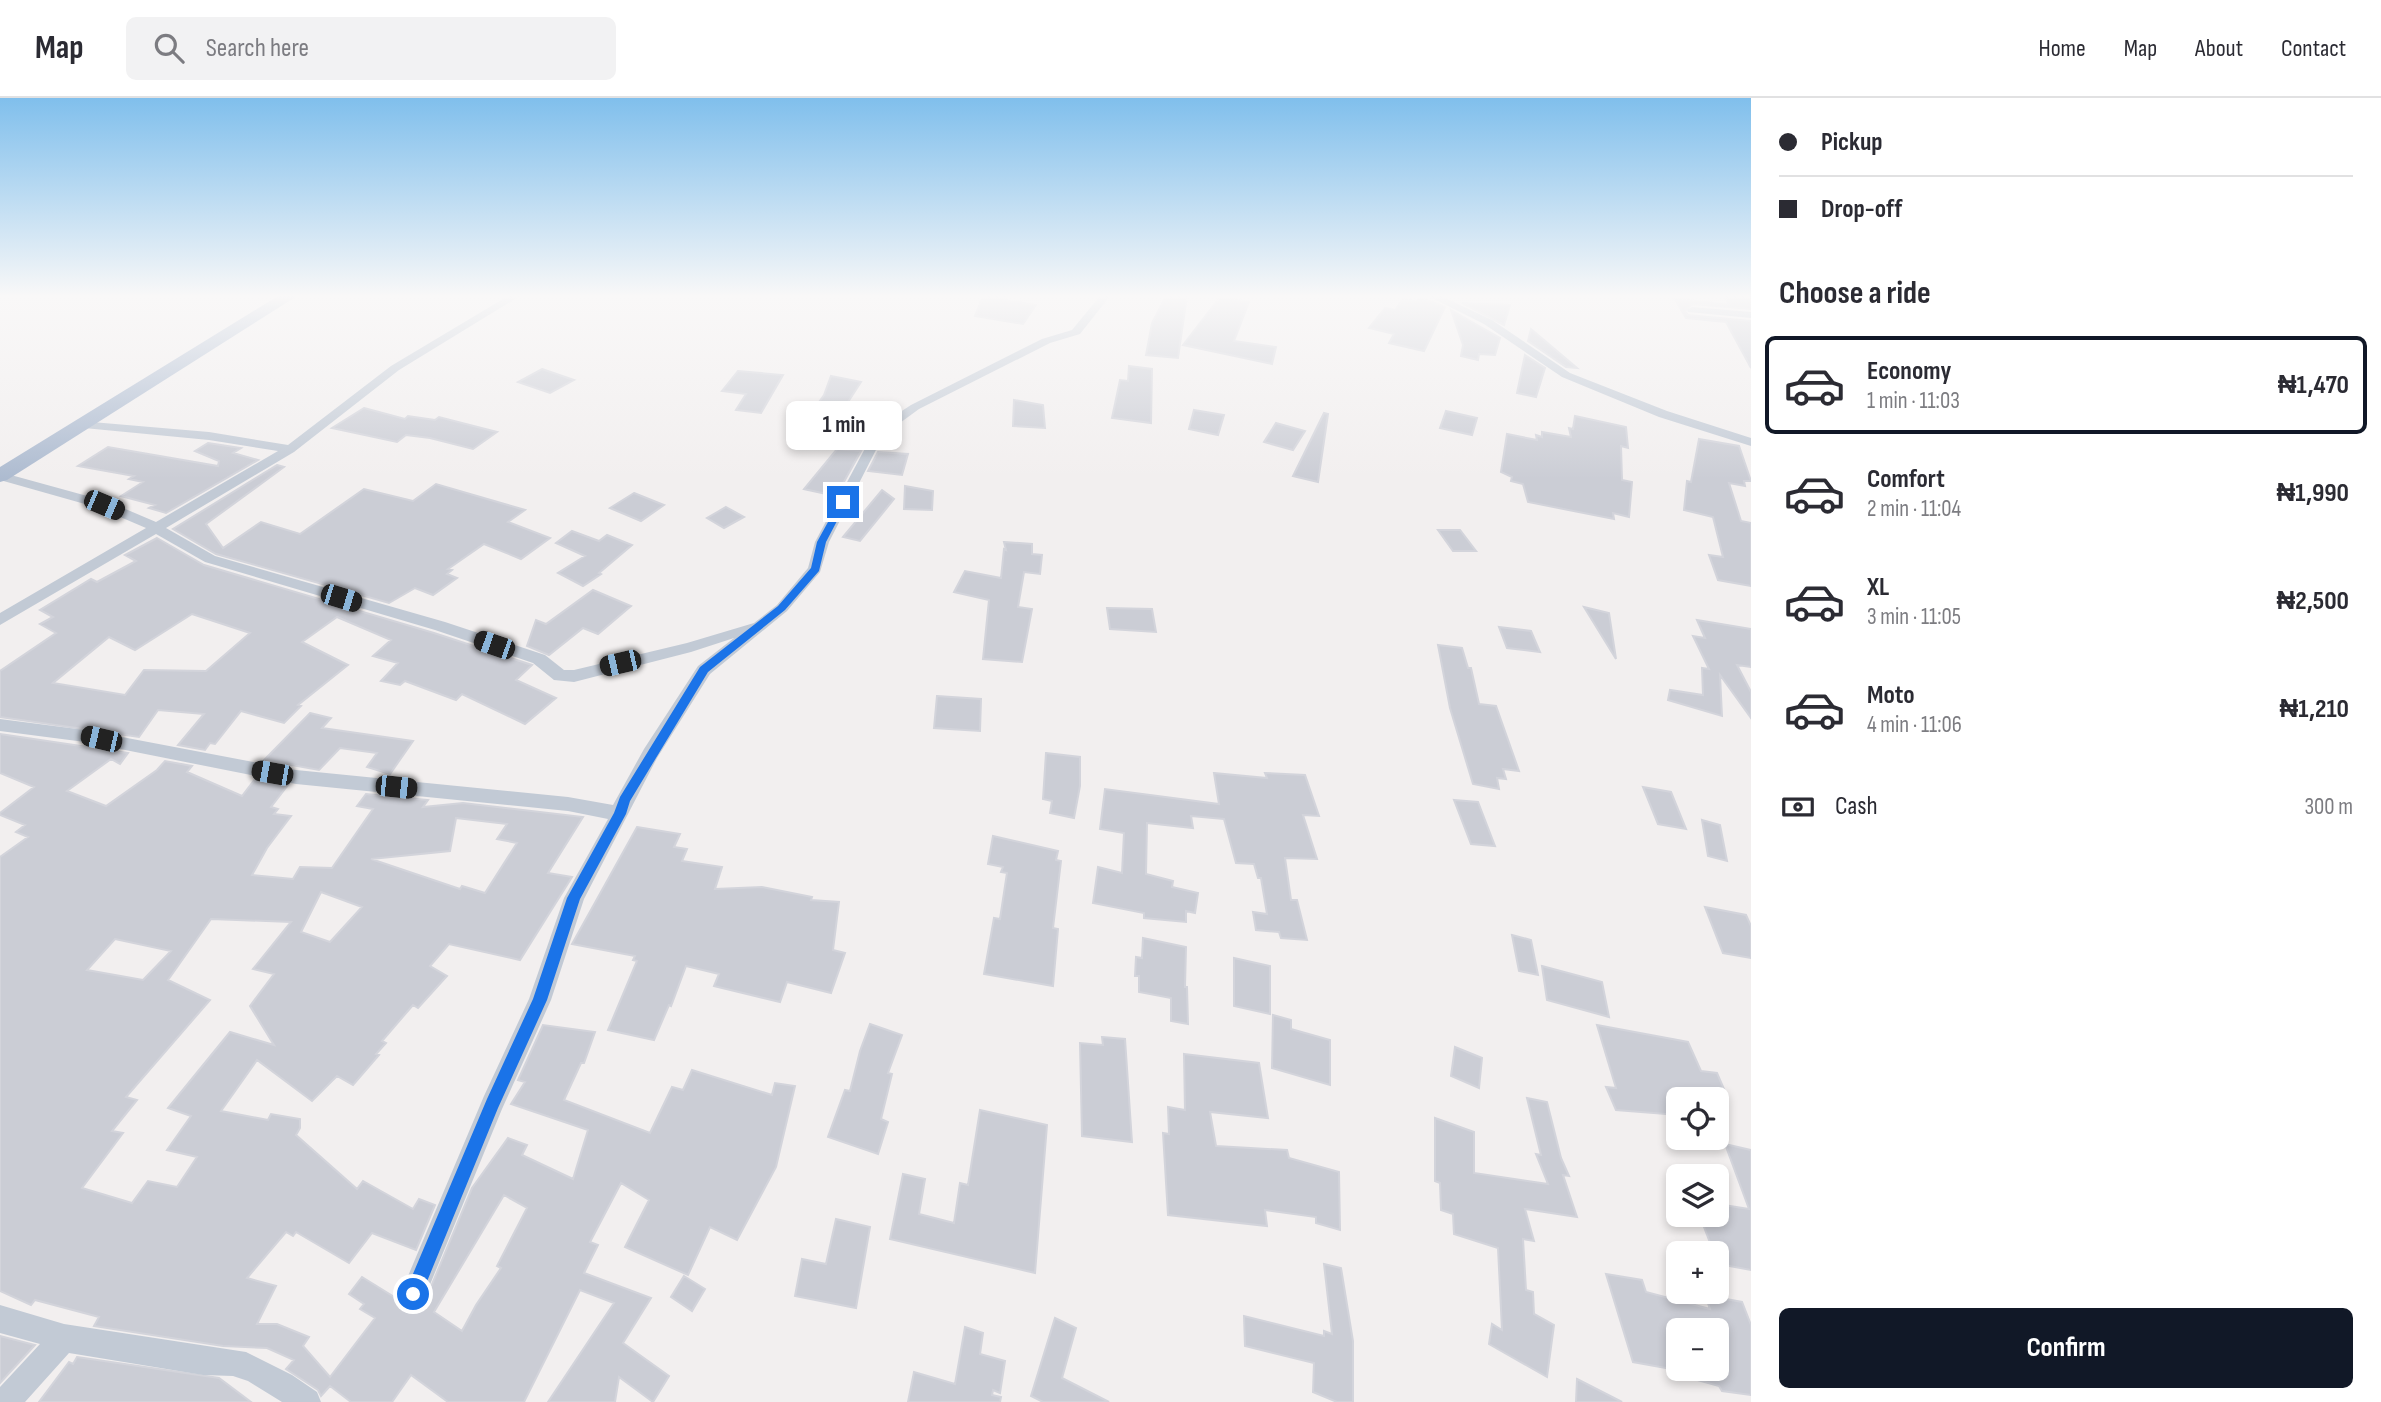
<!DOCTYPE html>
<meta charset="utf-8">
<style>
:root{--surface:#fff;--page:#f2f2f3;--text:#2b2b33;--muted:#7c7c81;--line:#e1e1e2;--accent:#111827}
body{margin:0;font-family:"Sofia Sans Condensed",sans-serif;background:var(--page);color:var(--text);height:100vh;display:flex;flex-direction:column;font-size:26px;white-space:nowrap}
*{box-sizing:border-box;margin:0}
p{font-size:23px;color:var(--muted)}
.icon{flex:none;width:38px;height:38px;fill:none;stroke:currentColor;stroke-width:2;stroke-linecap:round;stroke-linejoin:round}
.map{position:relative;flex:1;overflow:hidden}
.side{display:flex;flex-direction:column;background:var(--surface);width:630px}
.side>*{flex:none}
.top-card{display:grid;align-content:center;height:154px;padding:0 28px;background:var(--surface)}
.fabs{position:absolute;left:1666px;top:989px;display:grid;gap:14px}
.fabs a{display:grid;place-items:center;width:63px;height:63px;border-radius:10px;background:var(--surface);box-shadow:0 4px 10px #0003;font-size:35px}
.end{position:absolute;width:32px;height:32px;margin:-16px;border:9px solid #1a73e8;background:#fff;box-shadow:0 0 0 4px #fff}
.from{border-radius:50%}
.bubble{position:absolute;height:49px;border-radius:10px;background:var(--surface);box-shadow:0 4px 10px #0003;font-size:23px;font-weight:700;line-height:49px;text-align:center}
.car{position:absolute;width:21px;height:42px;margin:-21px -10px;border-radius:9px;box-shadow:0 0 5px 2px #0007;background:linear-gradient(#222 24%,#8ab4d8 0 40%,#222 0 76%,#8ab4d8 0 86%,#222 0)}
.top-card b{display:flex;align-items:center;gap:24px;height:66px;font-size:26px}
.top-card b+b{border-top:2px solid var(--line)}
.top-card i{width:18px;height:18px;background:var(--text)}
ul{padding:0;list-style:none}
li{display:flex;align-items:center;gap:21px;height:98px;margin:0 14px 10px;padding:0 14px;border:4px solid transparent;border-radius:10px}
li div{flex:1}
li b{display:block;font-size:26px}
li em{font-style:normal;font-weight:700}
li.on{border-color:var(--accent)}
li>.icon{width:63px;height:63px;stroke-width:1.5}
h2{padding:0 28px;font-size:32px;line-height:84px}
.pay{display:flex;align-items:center;gap:18px;height:77px;padding:0 28px;font-size:26px}
.pay p{margin-inline-start:auto}
.action{display:flex;gap:14px;margin-top:auto;padding:14px 28px}
.action a{flex:1;height:80px;border-radius:10px;background:var(--accent);color:#fff;font-size:28px;font-weight:700;line-height:80px;text-align:center}
header{display:flex;align-items:center;gap:42px;box-sizing:border-box;height:98px;padding:0 35px;background:var(--surface);border-bottom:2px solid var(--line)}
header strong{font-size:33px}
nav{display:flex;gap:38px;margin-inline-start:auto;font-size:24px}
.search{width:490px;height:63px;background:var(--page);display:flex;align-items:center;gap:18px;box-sizing:border-box;padding:0 24px;border-radius:10px;color:var(--muted);font-size:26px}
main{display:flex;flex:1;min-height:0}
.map>svg:first-child{display:block}
.building{fill:#cbcdd5;stroke:#d3d4db;stroke-width:2;fill-rule:evenodd}
.lines{fill:none;stroke-linecap:round;stroke-linejoin:round}
.minor{fill:#c2cad5;fill-rule:evenodd}
.primary{fill:#adbbd0;fill-rule:evenodd}
.route{fill:#1a73e8}
</style>
<header>
<strong>Map</strong>
<div class="search"><svg class="icon" aria-label="search" viewBox="0 0 24 24"><circle cx="10" cy="10" r="6"/><path d="M15 15l6 6"/></svg>Search here</div>
<nav><a>Home</a><a>Map</a><a>About</a><a>Contact</a></nav>
</header>
<main>
<div class="map">
<svg width="1751" height="1304" viewBox="0 0 1751 1304">
<rect width="100%" height="100%" fill="#f2efef"/>
<path class="building" d="M 983,198 L 1007,198 L 1005,202 L 1036,207 L 1023,226 L 975,218 Z
M 1166,198 L 1187,198 L 1178,260 L 1146,257 L 1152,225 Z
M 1724,198 L 1751,198 L 1751,211 L 1692,206 L 1685,213 L 1688,217 L 1751,223 L 1751,270 L 1726,224 L 1686,220 L 1674,200 L 1729,207 Z
M 1220,199 L 1249,204 L 1234,243 L 1276,249 L 1272,266 L 1183,247 Z
M 1420,199 L 1445,209 L 1424,253 L 1389,245 L 1394,236 L 1369,230 L 1385,210 L 1395,212 L 1403,201 L 1417,203 Z
M 1462,205 L 1510,207 L 1504,227 Z
M 1451,212 L 1500,240 L 1495,257 L 1479,256 L 1478,262 L 1461,258 L 1463,247 Z
M 1531,231 L 1577,270 L 1566,269 L 1528,243 Z
M 1525,257 L 1545,270 L 1536,299 L 1517,295 Z
M 1129,268 L 1152,271 L 1151,325 L 1112,320 L 1120,282 L 1128,283 Z
M 542,271 L 574,282 L 550,295 L 518,284 Z
M 738,273 L 783,277 L 761,315 L 736,312 L 746,296 L 722,293 Z
M 831,278 L 861,284 L 826,338 L 803,334 L 813,322 L 807,321 L 824,297 Z
M 1014,302 L 1043,307 L 1045,330 L 1013,328 Z
M 364,310 L 405,321 L 408,318 L 435,322 L 439,319 L 497,334 L 473,351 L 430,340 L 406,337 L 397,344 L 332,330 Z
M 1194,312 L 1224,317 L 1218,337 L 1189,331 Z
M 1446,313 L 1477,320 L 1472,337 L 1440,330 Z
M 1324,315 L 1328,316 L 1318,384 L 1293,378 Z
M 1575,318 L 1626,329 L 1628,350 L 1621,348 L 1622,382 L 1632,384 L 1629,419 L 1613,415 L 1614,421 L 1528,404 L 1523,386 L 1511,383 L 1512,379 L 1501,374 L 1507,336 L 1537,342 L 1536,337 L 1542,339 L 1542,334 L 1571,339 L 1569,330 L 1573,331 Z
M 836,325 L 861,329 L 847,349 L 822,344 Z
M 1276,325 L 1305,333 L 1293,352 L 1264,344 Z
M 1699,341 L 1739,348 L 1751,383 L 1744,383 L 1745,388 L 1729,385 L 1741,423 L 1751,425 L 1751,488 L 1718,482 L 1709,457 L 1723,459 L 1713,419 L 1684,412 L 1687,383 L 1691,384 Z
M 208,345 L 241,350 L 233,355 L 258,362 L 166,415 L 149,410 L 155,407 L 121,398 L 143,384 L 129,381 L 134,378 L 78,368 L 108,349 L 218,368 L 219,363 L 195,353 Z
M 837,351 L 861,353 L 836,398 L 804,391 Z
M 878,354 L 908,356 L 902,377 L 868,373 Z
M 277,367 L 284,369 L 206,426 L 223,450 L 261,424 L 300,436 L 364,391 L 413,403 L 436,386 L 525,412 L 508,424 L 550,440 L 521,461 L 484,446 L 448,471 L 452,472 L 447,476 L 457,480 L 433,497 L 415,490 L 389,505 L 216,456 L 173,431 Z
M 905,388 L 933,393 L 932,412 L 904,411 Z
M 882,392 L 894,401 L 860,443 L 843,439 Z
M 634,395 L 664,407 L 641,423 L 610,410 Z
M 726,409 L 744,419 L 724,430 L 707,420 Z
M 1438,432 L 1460,432 L 1476,453 L 1453,453 Z
M 572,433 L 599,443 L 607,437 L 632,447 L 599,475 L 601,476 L 583,488 L 558,475 L 585,458 L 556,445 Z
M 157,440 L 204,467 L 434,535 L 532,567 L 516,582 L 556,600 L 525,626 L 462,596 L 456,602 L 405,583 L 400,587 L 381,583 L 398,565 L 373,558 L 391,542 L 337,519 L 302,544 L 348,567 L 298,607 L 301,608 L 284,625 L 241,613 L 215,646 L 210,645 L 205,652 L 178,647 L 204,616 L 158,612 L 139,639 L 0,619 L 0,573 L 56,535 L 40,526 L 53,519 L 40,512 L 91,481 L 97,484 L 136,463 L 125,457 ZM 192,516 L 250,535 L 206,573 L 144,572 L 125,597 L 53,585 L 109,539 L 135,552 Z
M 1004,444 L 1032,446 L 1032,456 L 1042,457 L 1040,476 L 1024,474 L 1018,509 L 1032,511 L 1022,564 L 983,561 L 989,502 L 954,494 L 965,473 L 1001,480 L 1004,451 L 1006,452 Z
M 593,492 L 631,508 L 598,536 L 583,530 L 549,557 L 527,548 L 536,522 L 546,526 Z
M 1584,509 L 1609,515 L 1616,561 Z
M 1107,510 L 1152,511 L 1156,534 L 1110,531 Z
M 1697,522 L 1751,531 L 1751,569 L 1737,567 L 1751,594 L 1751,620 L 1720,577 L 1722,618 L 1668,602 L 1670,592 L 1703,597 L 1702,570 L 1709,571 L 1693,538 L 1705,540 Z
M 1499,529 L 1531,533 L 1540,554 L 1507,550 Z
M 1438,547 L 1462,550 L 1468,570 L 1471,570 L 1479,606 L 1496,608 L 1519,673 L 1503,671 L 1506,681 L 1497,680 L 1499,691 L 1473,686 L 1450,610 Z
M 937,598 L 981,601 L 980,633 L 934,630 Z
M 310,615 L 331,620 L 322,630 L 413,643 L 390,676 L 367,669 L 377,655 L 340,650 L 319,672 L 264,662 Z
M 0,636 L 128,655 L 120,666 L 111,661 L 67,693 L 106,708 L 157,672 L 165,663 L 192,668 L 187,674 L 242,698 L 255,681 L 288,687 L 271,709 L 278,711 L 274,716 L 291,718 L 267,750 L 252,777 L 293,781 L 300,769 L 332,770 L 373,711 L 357,708 L 366,696 L 428,702 L 423,709 L 463,705 L 583,719 L 548,775 L 572,779 L 520,862 L 449,846 L 430,868 L 447,878 L 418,910 L 413,907 L 382,943 L 386,945 L 376,956 L 379,957 L 353,987 L 337,978 L 312,1003 L 257,962 L 221,1013 L 268,1022 L 271,1016 L 300,1021 L 300,1030 L 296,1037 L 357,1091 L 363,1083 L 413,1111 L 419,1101 L 435,1107 L 416,1152 L 372,1135 L 349,1165 L 296,1134 L 293,1138 L 286,1134 L 247,1180 L 276,1188 L 257,1226 L 277,1226 L 309,1239 L 303,1248 L 330,1279 L 375,1220 L 360,1211 L 364,1206 L 349,1196 L 362,1179 L 399,1202 L 403,1208 L 412,1212 L 423,1208 L 472,1090 L 508,1040 L 527,1047 L 522,1057 L 573,1081 L 588,1032 L 511,1006 L 525,984 L 518,982 L 543,927 L 595,934 L 584,965 L 581,965 L 564,1002 L 650,1035 L 672,989 L 683,992 L 692,972 L 772,997 L 775,985 L 795,988 L 776,1069 L 737,1142 L 710,1129 L 688,1177 L 625,1149 L 649,1102 L 621,1085 L 590,1144 L 598,1147 L 584,1175 L 651,1200 L 623,1245 L 669,1278 L 653,1304 L 619,1279 L 615,1304 L 548,1304 L 614,1205 L 580,1192 L 524,1304 L 448,1304 L 411,1277 L 392,1304 L 351,1304 L 330,1288 L 321,1298 L 318,1292 L 286,1271 L 294,1262 L 267,1250 L 223,1248 L 94,1228 L 99,1219 L 35,1202 L 31,1207 L 0,1193 L 0,759 L 28,739 L 16,734 L 25,727 L 0,717 L 0,715 L 34,689 L 0,675 ZM 456,720 L 507,726 L 497,741 L 517,745 L 485,795 L 462,788 L 460,791 L 371,761 L 450,753 ZM 321,794 L 362,809 L 330,844 L 301,834 ZM 211,821 L 291,824 L 253,871 L 274,876 L 250,908 L 274,947 L 230,934 L 168,1010 L 191,1018 L 167,1052 L 197,1059 L 177,1089 L 148,1083 L 132,1105 L 82,1090 L 123,1035 L 112,1033 L 137,1002 L 126,999 L 210,902 L 168,882 ZM 115,841 L 171,853 L 143,882 L 87,872 ZM 504,1097 L 527,1110 L 497,1168 L 501,1170 L 476,1207 L 462,1233 L 434,1214 Z
M 1046,655 L 1080,659 L 1080,688 L 1074,720 L 1050,715 L 1052,703 L 1043,701 Z
M 1214,675 L 1267,680 L 1265,675 L 1305,677 L 1319,718 L 1303,717 L 1317,761 L 1285,760 L 1291,802 L 1297,802 L 1307,842 L 1281,840 L 1279,834 L 1256,832 L 1253,814 L 1267,816 L 1261,780 L 1258,780 L 1254,766 L 1236,765 L 1224,721 L 1191,718 L 1193,730 L 1147,725 L 1146,776 L 1173,783 L 1172,789 L 1198,795 L 1195,815 L 1186,813 L 1186,824 L 1144,820 L 1144,815 L 1093,805 L 1098,769 L 1122,775 L 1124,735 L 1100,731 L 1105,691 L 1219,706 Z
M 1643,689 L 1671,694 L 1686,731 L 1658,726 Z
M 1454,702 L 1478,704 L 1495,748 L 1471,746 Z
M 1702,722 L 1720,727 L 1727,763 L 1708,758 Z
M 637,729 L 680,736 L 674,749 L 687,751 L 682,763 L 722,769 L 715,791 L 762,789 L 812,799 L 811,802 L 839,804 L 833,852 L 845,855 L 831,895 L 787,884 L 780,904 L 714,888 L 719,876 L 686,868 L 671,908 L 669,907 L 654,942 L 608,932 L 637,863 L 633,862 L 635,858 L 572,846 Z
M 993,738 L 1058,753 L 1056,762 L 1061,763 L 1053,830 L 1058,831 L 1053,888 L 984,876 L 994,820 L 1000,821 L 1007,775 L 1001,774 L 1003,769 L 988,766 Z
M 1705,809 L 1746,817 L 1751,828 L 1751,860 L 1723,855 Z
M 1512,837 L 1531,842 L 1538,877 L 1519,873 Z
M 1143,840 L 1186,849 L 1185,889 L 1187,889 L 1188,926 L 1171,923 L 1171,900 L 1139,894 L 1139,878 L 1135,878 L 1136,859 L 1142,860 Z
M 1234,860 L 1270,868 L 1270,916 L 1234,908 Z
M 1542,868 L 1602,884 L 1609,919 L 1547,902 Z
M 1273,917 L 1291,922 L 1291,931 L 1330,942 L 1330,987 L 1272,970 Z
M 870,926 L 902,937 L 888,975 L 892,976 L 881,1021 L 888,1024 L 878,1056 L 828,1039 L 845,992 L 850,993 L 860,953 Z
M 1597,927 L 1688,944 L 1701,973 L 1717,975 L 1727,998 L 1719,997 L 1721,1001 L 1678,1001 L 1678,1017 L 1616,1012 L 1606,989 L 1616,990 Z
M 1102,939 L 1125,941 L 1132,1044 L 1082,1038 L 1080,945 L 1103,947 Z
M 1455,949 L 1482,960 L 1479,990 L 1451,978 Z
M 1184,956 L 1259,965 L 1268,1020 L 1210,1014 L 1216,1048 L 1287,1052 L 1289,1060 L 1339,1074 L 1340,1132 L 1316,1125 L 1316,1119 L 1265,1112 L 1267,1128 L 1168,1117 L 1163,1035 L 1169,1036 L 1168,1009 L 1185,1012 Z
M 1527,1000 L 1547,1004 L 1561,1060 L 1569,1078 L 1563,1077 L 1577,1119 L 1525,1111 L 1534,1143 L 1523,1141 L 1526,1192 L 1533,1194 L 1534,1216 L 1554,1227 L 1547,1279 L 1489,1246 L 1492,1226 L 1502,1232 L 1498,1150 L 1454,1136 L 1453,1116 L 1441,1112 L 1440,1085 L 1435,1083 L 1435,1020 L 1474,1034 L 1474,1075 L 1548,1086 L 1536,1056 L 1541,1057 Z
M 980,1012 L 1047,1027 L 1035,1175 L 890,1141 L 903,1076 L 925,1081 L 919,1116 L 954,1125 L 960,1085 L 968,1087 Z
M 1725,1046 L 1751,1052 L 1751,1172 L 1718,1166 L 1717,1155 L 1714,1155 L 1699,1116 L 1717,1116 L 1717,1106 L 1749,1111 Z
M 836,1121 L 870,1129 L 856,1210 L 795,1198 L 802,1161 L 826,1166 Z
M 1324,1166 L 1341,1170 L 1353,1243 L 1353,1304 L 1337,1304 L 1313,1294 L 1314,1265 L 1245,1248 L 1244,1218 L 1324,1238 L 1324,1233 L 1332,1236 Z
M 1606,1176 L 1642,1182 L 1646,1194 L 1710,1211 L 1705,1197 L 1742,1204 L 1751,1227 L 1751,1297 L 1722,1293 L 1719,1288 L 1676,1276 L 1677,1272 L 1633,1264 ZM 1678,1232 L 1717,1232 L 1717,1270 L 1678,1270 Z
M 684,1178 L 705,1191 L 692,1213 L 671,1199 Z
M 1055,1220 L 1076,1230 L 1062,1280 L 1109,1304 L 1043,1304 L 1031,1298 Z
M 965,1229 L 983,1235 L 980,1256 L 1005,1263 L 1000,1295 L 993,1292 L 992,1297 L 1001,1299 L 1000,1304 L 908,1304 L 914,1274 L 955,1286 Z
M 0,1238 L 35,1247 L 0,1285 Z
M 77,1259 L 219,1280 L 251,1304 L 39,1304 L 69,1264 L 73,1266 Z
M 1577,1281 L 1622,1304 L 1576,1304 Z"/>
<g class="lines">
<path class="minor" d="M 508,198 L 520,198 L 399,272 L 294,354 L 166,430 L 215,458 L 445,524 L 545,557 L 564,572 L 574,572 L 687,545 L 754,525 L 777,507 L 808,470 L 815,444 L 869,343 L 885,324 L 911,307 L 1042,241 L 1072,232 L 1100,198 L 1110,198 L 1080,236 L 1050,245 L 919,311 L 893,330 L 880,344 L 829,444 L 820,474 L 787,513 L 710,576 L 657,660 L 584,801 L 551,902 L 502,1011 L 422,1206 L 413,1210 L 404,1206 L 400,1197 L 484,998 L 529,901 L 564,800 L 608,721 L 568,713 L 296,686 L 85,644 L 0,633 L 0,621 L 85,632 L 296,672 L 568,699 L 613,707 L 644,651 L 698,568 L 734,540 L 691,554 L 574,584 L 554,582 L 533,565 L 435,532 L 205,464 L 156,436 L 0,527 L 0,515 L 146,430 L 99,410 L 0,382 L 0,374 L 109,404 L 156,424 L 278,353 L 209,342 L 84,330 L 80,329 L 80,323 L 209,334 L 288,347 L 391,268 Z
M 1428,198 L 1441,198 L 1492,222 L 1570,275 L 1667,313 L 1751,340 L 1751,348 L 1659,319 L 1562,279 L 1484,226 Z
M 1692,209 L 1751,214 L 1751,220 L 1688,214 L 1687,212 Z
M 0,1207 L 64,1226 L 246,1254 L 292,1277 L 317,1294 L 321,1304 L 282,1304 L 248,1283 L 233,1278 L 203,1277 L 69,1255 L 25,1304 L 0,1304 L 0,1289 L 40,1246 L 0,1235 Z"/>
<path class="primary" d="M 278,198 L 297,198 L 7,382 L 0,384 L 0,369 Z"/>
</g>
<linearGradient id="sky" x2="0" y2="1"><stop stop-color="#80bfec"/><stop offset="0.52" stop-color="#f9f8f8"/><stop offset="1" stop-color="#f9f8f8" stop-opacity="0"/></linearGradient>
<rect width="1751" height="381" fill="url(#sky)"/>
<path class="route" d="M 843,401 L 847,404 L 826,444 L 819,473 L 785,512 L 708,574 L 630,703 L 626,716 L 580,801 L 547,902 L 498,1010 L 419,1203 L 413,1205 L 407,1203 L 404,1196 L 407,1190 L 487,1001 L 533,901 L 567,800 L 614,715 L 620,699 L 700,569 L 778,508 L 811,470 L 817,444 L 839,404 Z"/>
</svg>
<div class="fabs">
<a><svg class="icon" aria-label="locate" viewBox="0 0 24 24"><circle cx="12" cy="12" r="6"/><path d="M12 2v4M12 18v4M2 12h4M18 12h4"/></svg></a>
<a><svg class="icon" aria-label="layers" viewBox="0 0 24 24"><path d="M12 4l9 5-9 5-9-5zM3 14l9 5 9-5"/></svg></a>
<a>+</a>
<a>−</a>
</div>
<i class="end from" style="left:413px;top:1196px"></i>
<i class="end" style="left:843px;top:404px"></i>
<div class="bubble" style="left:786px;top:303px;width:116px">1 min</div>
<i class="car" style="left:104px;top:407px;rotate:113deg"></i>
<i class="car" style="left:341px;top:500px;rotate:107deg"></i>
<i class="car" style="left:494px;top:547px;rotate:289deg"></i>
<i class="car" style="left:620px;top:565px;rotate:257deg"></i>
<i class="car" style="left:101px;top:641px;rotate:283deg"></i>
<i class="car" style="left:272px;top:675px;rotate:280deg"></i>
<i class="car" style="left:396px;top:689px;rotate:96deg"></i>
</div>
<section class="side">
<div class="top-card">
<b><i class="from"></i>Pickup</b>
<b><i></i>Drop-off</b>
</div>
<h2>Choose a ride</h2>
<ul>
<li class="on"><svg class="icon" aria-label="car" viewBox="0 0 24 24"><path d="M5 17H2v-5l4-1 3-4h7l3 4 3 1v5h-3M9 17h6M6 11h13"/><circle cx="7" cy="17" r="2"/><circle cx="17" cy="17" r="2"/></svg><div><b>Economy</b><p>1 min · 11:03</p></div><em>₦1,470</em></li>
<li><svg class="icon" aria-label="car" viewBox="0 0 24 24"><path d="M5 17H2v-5l4-1 3-4h7l3 4 3 1v5h-3M9 17h6M6 11h13"/><circle cx="7" cy="17" r="2"/><circle cx="17" cy="17" r="2"/></svg><div><b>Comfort</b><p>2 min · 11:04</p></div><em>₦1,990</em></li>
<li><svg class="icon" aria-label="car" viewBox="0 0 24 24"><path d="M5 17H2v-5l4-1 3-4h7l3 4 3 1v5h-3M9 17h6M6 11h13"/><circle cx="7" cy="17" r="2"/><circle cx="17" cy="17" r="2"/></svg><div><b>XL</b><p>3 min · 11:05</p></div><em>₦2,500</em></li>
<li><svg class="icon" aria-label="car" viewBox="0 0 24 24"><path d="M5 17H2v-5l4-1 3-4h7l3 4 3 1v5h-3M9 17h6M6 11h13"/><circle cx="7" cy="17" r="2"/><circle cx="17" cy="17" r="2"/></svg><div><b>Moto</b><p>4 min · 11:06</p></div><em>₦1,210</em></li>
</ul>
<div class="pay"><svg class="icon" aria-label="cash" viewBox="0 0 24 24"><path d="M3 7h18v10H3z"/><circle cx="12" cy="12" r="2"/></svg>Cash<p>300 m</p></div>
<div class="action"><a>Confirm</a></div>
</section>
</main>
